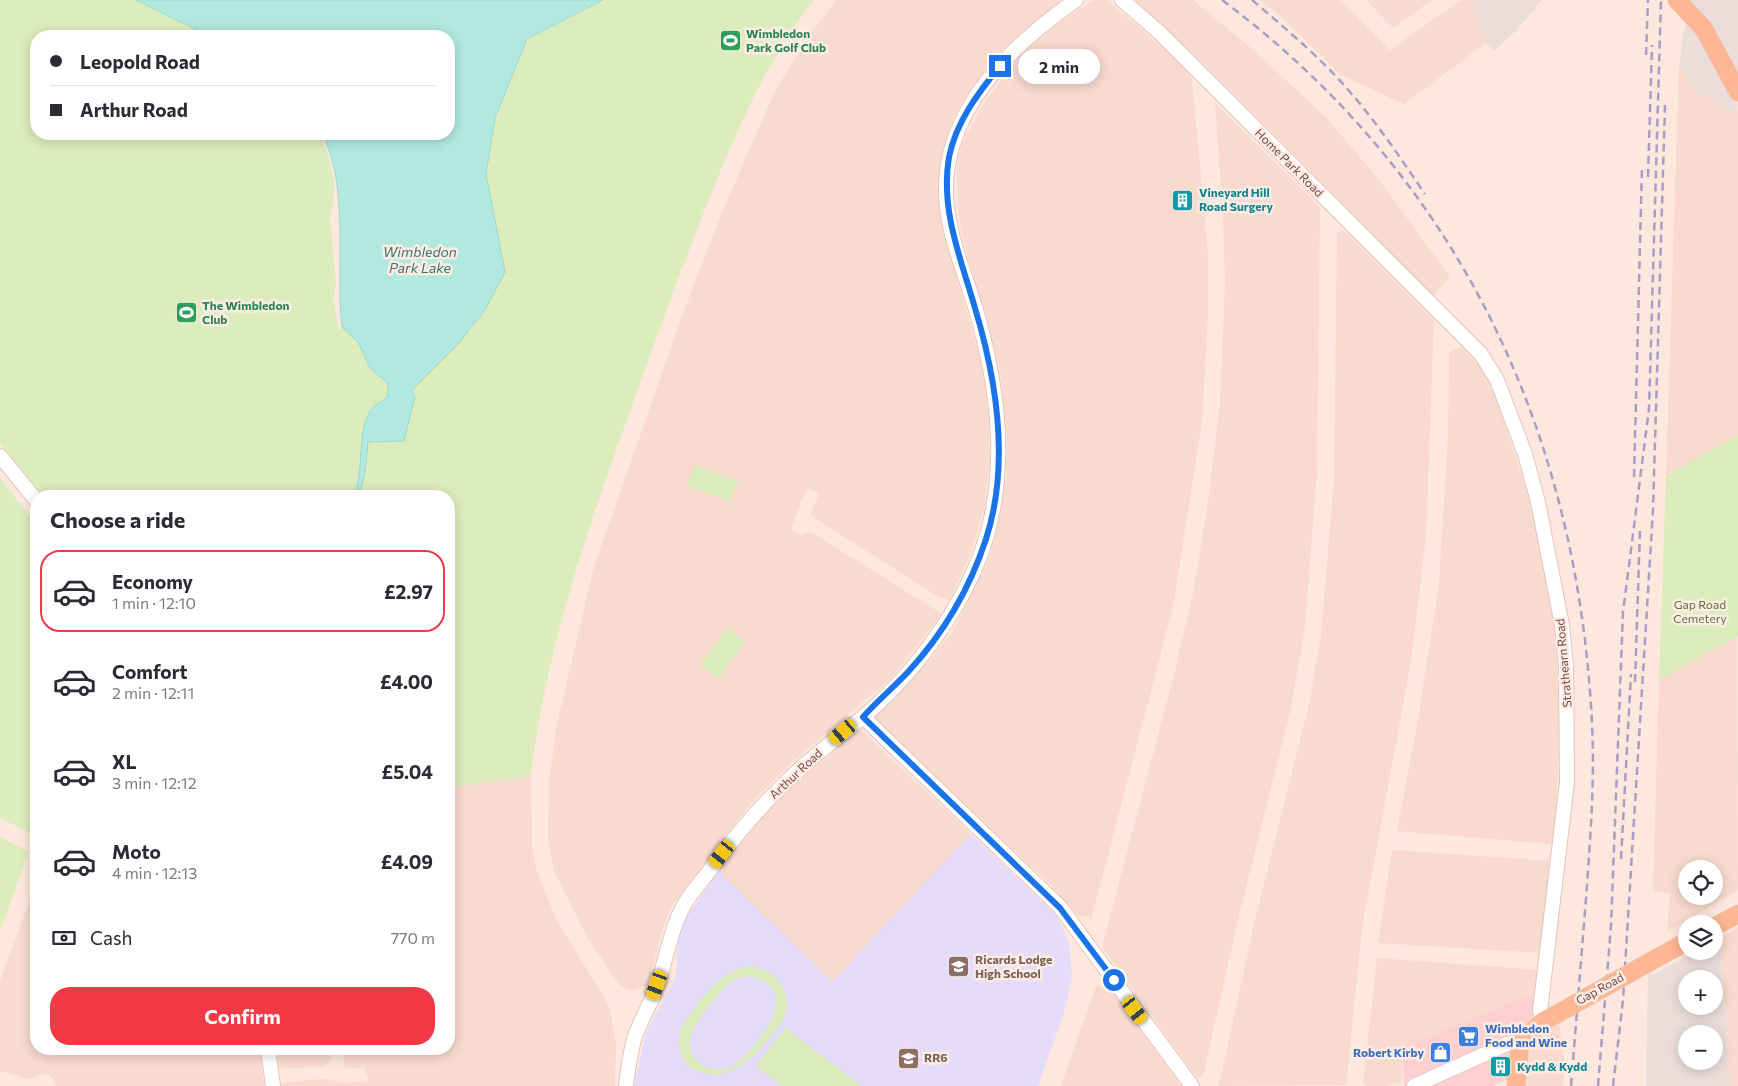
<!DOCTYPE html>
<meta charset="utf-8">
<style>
:root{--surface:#fff;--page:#f2f2f3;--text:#2b2b33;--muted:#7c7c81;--line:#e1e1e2;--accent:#f13946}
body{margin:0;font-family:Commissioner,sans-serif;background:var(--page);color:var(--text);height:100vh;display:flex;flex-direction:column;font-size:19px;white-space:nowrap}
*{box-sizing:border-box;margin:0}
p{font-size:16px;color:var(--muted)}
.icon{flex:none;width:28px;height:28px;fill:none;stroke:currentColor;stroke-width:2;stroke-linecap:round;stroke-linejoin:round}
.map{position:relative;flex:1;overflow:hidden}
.details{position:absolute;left:30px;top:490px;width:425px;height:565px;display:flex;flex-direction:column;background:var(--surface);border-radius:20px;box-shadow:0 2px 12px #0003}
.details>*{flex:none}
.hud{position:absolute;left:30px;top:30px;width:425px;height:110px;border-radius:20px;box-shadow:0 2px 12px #0003;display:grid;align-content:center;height:110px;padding:0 20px;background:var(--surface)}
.tools{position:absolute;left:1678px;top:860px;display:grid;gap:10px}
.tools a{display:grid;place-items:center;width:45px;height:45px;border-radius:50%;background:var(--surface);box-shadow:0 2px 12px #0003;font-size:25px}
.end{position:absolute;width:22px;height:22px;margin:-11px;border:6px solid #1a73e8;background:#fff;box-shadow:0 0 0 2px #fff}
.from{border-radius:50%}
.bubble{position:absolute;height:35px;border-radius:18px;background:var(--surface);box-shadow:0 2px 12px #0003;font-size:16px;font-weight:700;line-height:35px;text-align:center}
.car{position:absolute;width:15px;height:30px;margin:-15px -8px;border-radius:6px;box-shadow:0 0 4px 1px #0007;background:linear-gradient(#f5c518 24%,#345 0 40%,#f5c518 0 76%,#345 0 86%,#f5c518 0)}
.hud b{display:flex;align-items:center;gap:18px;height:48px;font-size:19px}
.hud b+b{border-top:1px solid var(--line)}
.hud i{width:12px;height:12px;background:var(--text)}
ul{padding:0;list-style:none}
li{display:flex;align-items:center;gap:15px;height:82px;margin:0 10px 8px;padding:0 10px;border:2px solid transparent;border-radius:20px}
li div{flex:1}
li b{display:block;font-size:19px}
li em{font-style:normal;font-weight:700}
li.selected{border-color:var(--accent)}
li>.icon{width:45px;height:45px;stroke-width:1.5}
h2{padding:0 20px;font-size:22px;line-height:60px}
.pay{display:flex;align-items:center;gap:12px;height:55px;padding:0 20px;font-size:19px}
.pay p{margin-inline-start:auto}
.button{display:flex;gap:10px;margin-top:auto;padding:10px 20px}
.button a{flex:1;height:58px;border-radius:20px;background:var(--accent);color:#fff;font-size:20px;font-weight:700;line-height:58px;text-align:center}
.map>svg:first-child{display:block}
.residential{fill:#f8dace;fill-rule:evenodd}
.commercial{fill:#ffd0d0}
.industrial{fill:#ebddda;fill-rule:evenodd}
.education{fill:#e5dbfa}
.green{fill:#ddecbc;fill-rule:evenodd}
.water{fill:#b1e8e0;stroke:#97dad1}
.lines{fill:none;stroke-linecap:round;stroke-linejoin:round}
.minor-casing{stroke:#e4c3bc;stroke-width:16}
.major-casing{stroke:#d8cccb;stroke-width:19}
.minor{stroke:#fff;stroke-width:14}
.major{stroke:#ffb793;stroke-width:18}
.rail{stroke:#a79dc6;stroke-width:2.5;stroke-dasharray:8 5;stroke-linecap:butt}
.major-bridge-casing{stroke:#d8cccb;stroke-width:19;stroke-linecap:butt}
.major-bridge{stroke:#ffb793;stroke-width:18}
.route{stroke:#1a73e8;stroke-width:6}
.labels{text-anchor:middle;stroke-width:5;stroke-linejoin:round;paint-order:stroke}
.leisure-label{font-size:12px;font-weight:bold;fill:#27864d;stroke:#ffede5;text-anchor:start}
.street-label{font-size:12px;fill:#754844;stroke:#ffede5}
.culture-label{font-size:12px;font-weight:bold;fill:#0d838f;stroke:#ffede5;text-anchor:start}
.park-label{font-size:12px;fill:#587037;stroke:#ffede5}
.education-label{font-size:12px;font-weight:bold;fill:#785e54;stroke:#ffede5;text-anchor:start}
.shop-label{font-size:12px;font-weight:bold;fill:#366cbe;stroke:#ffede5;text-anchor:start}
.water-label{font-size:14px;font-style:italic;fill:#35756d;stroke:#ffede5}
</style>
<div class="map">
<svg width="1738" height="1086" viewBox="0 0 1738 1086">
<rect width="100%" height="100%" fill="#fee8dd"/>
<path class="residential" d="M 837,0 L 1060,0 L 1003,49 L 961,104 L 952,122 L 943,148 L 939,175 L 942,226 L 983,368 L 989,420 L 990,457 L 984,509 L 969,558 L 950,600 L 939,597 L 814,518 L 811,514 L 819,493 L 807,488 L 791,529 L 802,536 L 807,532 L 811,532 L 942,614 L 894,675 L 788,766 L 753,801 L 671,907 L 662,930 L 650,978 L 647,985 L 632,991 L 620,986 L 587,937 L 554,871 L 548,839 L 549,783 L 556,728 L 594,567 L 682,316 L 720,217 L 775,91 L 810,34 Z
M 1093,0 L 1107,0 L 1177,60 L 1192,78 L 1208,256 L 1208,316 L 1202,422 L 1173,607 L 1091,920 L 1089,917 L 1078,916 L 1051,885 L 986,825 L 986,823 L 975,815 L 874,719 L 875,715 L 934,655 L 952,633 L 990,557 L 998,525 L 1006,478 L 1007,439 L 1000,369 L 963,240 L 958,212 L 957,163 L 962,144 L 983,104 L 1026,49 L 1046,32 Z
M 1135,0 L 1193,0 L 1250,47 L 1326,117 L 1380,181 L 1450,277 L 1433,296 L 1207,67 Z
M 1260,0 L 1341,0 L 1390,50 L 1461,0 L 1472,0 L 1486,43 L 1404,104 L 1341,75 L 1277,13 Z
M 1366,0 L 1432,0 L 1393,28 Z
M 1679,65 L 1701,97 L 1706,95 L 1733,115 L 1738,108 L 1738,434 L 1666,476 Z
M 1215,103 L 1320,207 L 1317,471 L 1305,626 L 1291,708 L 1241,907 L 1203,1076 L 1197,1078 L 1102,947 L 1175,671 L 1194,589 L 1209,496 L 1220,405 L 1225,283 L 1223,216 Z
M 1341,230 L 1346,232 L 1434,320 L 1426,535 L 1411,661 L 1362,928 L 1346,1085 L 1219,1086 L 1256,915 L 1309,705 L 1321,635 L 1334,480 L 1337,233 Z
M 1462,348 L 1479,364 L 1487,376 L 1501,412 L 1530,501 L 1547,587 L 1554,624 L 1561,714 L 1554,844 L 1397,831 L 1418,720 L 1439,584 L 1448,437 L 1449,358 L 1450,351 Z
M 1737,635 L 1738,890 L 1667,932 L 1670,894 L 1653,891 L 1659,680 ZM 1686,869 L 1714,869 L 1714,896 L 1686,896 Z
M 860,729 L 971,834 L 832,982 L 719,871 L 766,813 L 794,785 Z
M 531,775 L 532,843 L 536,869 L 556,919 L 604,997 L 610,1010 L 616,1044 L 615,1086 L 280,1086 L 283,1083 L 308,1080 L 323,1079 L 346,1083 L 369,1080 L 364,1067 L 345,1069 L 343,1066 L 344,1056 L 332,1053 L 329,1063 L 325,1066 L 281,1069 L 279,1067 L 276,1049 L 449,1049 L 449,787 L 515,779 Z
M 1392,850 L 1551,861 L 1541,953 L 1378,943 Z
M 36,884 L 36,1049 L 260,1049 L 264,1086 L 56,1086 L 54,1079 L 46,1073 L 29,1079 L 0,1071 L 0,981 Z
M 1738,927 L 1738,1086 L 1730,1086 L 1720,938 Z
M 1377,958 L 1538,970 L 1534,997 L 1526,995 L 1402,1048 L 1402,1082 L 1386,1086 L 1365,1086 L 1363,1082 Z
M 1096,986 L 1110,988 L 1181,1086 L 1061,1086 Z
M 1559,1023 L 1565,1063 L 1563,1086 L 1518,1086 L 1524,1048 L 1544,1024 Z"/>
<path class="commercial" d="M 1526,995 L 1534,997 L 1533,1021 L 1513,1031 L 1508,1080 L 1492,1086 L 1404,1086 L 1402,1048 Z"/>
<path class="industrial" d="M 1472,0 L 1542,0 L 1516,31 L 1494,51 L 1486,43 Z
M 1688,0 L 1738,0 L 1738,75 L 1700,11 Z
M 1686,18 L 1696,30 L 1738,105 L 1734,115 L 1706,95 L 1701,97 L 1679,65 Z
M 1720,938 L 1730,1086 L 1646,1086 L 1648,973 L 1653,975 L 1696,951 L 1714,951 L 1714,941 ZM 1686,979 L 1714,979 L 1714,1006 L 1686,1006 ZM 1686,1034 L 1714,1034 L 1714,1061 L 1686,1061 Z"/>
<path class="education" d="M 971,834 L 1056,915 L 1069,942 L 1072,977 L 1064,1013 L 1038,1086 L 634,1086 L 646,1032 L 676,977 L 678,935 L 681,924 L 719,871 L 832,982 Z"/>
<path class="green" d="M 0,0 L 136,0 L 195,29 L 217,36 L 36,36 L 36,134 L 319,134 L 328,153 L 334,180 L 334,196 L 330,218 L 336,283 L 333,299 L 338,326 L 339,330 L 342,327 L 358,342 L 370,368 L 388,383 L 388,396 L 371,408 L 363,442 L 404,441 L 414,388 L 505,272 L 486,174 L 495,118 L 527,39 L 603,0 L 814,0 C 774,50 747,108 722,167 C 697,228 674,289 652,350 C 602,489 549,627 531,775 L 515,779 L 449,787 L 449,496 L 43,496 L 0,444 Z
M 1738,434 L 1738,636 L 1659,680 L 1666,476 Z
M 694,465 L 738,480 L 730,501 L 687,486 Z
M 0,478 L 36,524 L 36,836 L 0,818 Z
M 728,628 L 746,642 L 719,678 L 700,665 Z
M 0,837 L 29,851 L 0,931 Z
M 751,966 C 773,969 794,990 785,1015 C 781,1026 771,1036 763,1045 C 744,1068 717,1086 688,1066 C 678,1055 677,1040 682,1027 C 698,1003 720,968 751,966 ZM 748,976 C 757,977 765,980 771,988 C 790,1011 750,1052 732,1067 C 712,1074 687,1064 690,1039 C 692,1026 721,989 733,981 C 738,978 742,977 748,976 Z
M 785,1028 L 862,1086 L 782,1086 L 756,1066 Z"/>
<path class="water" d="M 136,0 L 603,0 L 527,39 L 495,118 L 486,174 L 505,272 L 485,310 L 459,343 L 414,388 L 412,392 L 415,397 L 404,441 L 368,442 L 365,472 L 359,496 L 354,496 C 365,469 356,436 370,411 C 373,405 383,401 388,396 L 388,383 L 370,368 L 358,342 L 342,327 C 335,266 350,187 322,134 L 449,134 L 449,36 L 217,36 L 195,29 Z"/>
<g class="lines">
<defs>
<path id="minor" d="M 1122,0 L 1160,33 L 1481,354 L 1497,380 L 1525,454 L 1538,502 L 1562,625 L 1566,666 L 1567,782 L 1540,1011 L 1543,1021
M 0,456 L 36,500
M 863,717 L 1060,907 L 1192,1086
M 268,1049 L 273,1086
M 626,1086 C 628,1070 630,1052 635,1036 C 641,1020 650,1005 656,989 C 666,962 670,930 684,905 C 690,894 699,884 707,874 C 729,844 754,813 781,787 C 806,761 835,740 863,717 C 916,672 968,602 987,535 C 1008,461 997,383 976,310 C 964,271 947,233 946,193 C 944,109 1013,44 1076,0
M 1414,1086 L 1507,1044 L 1520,1043"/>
<path id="major" d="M 1677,0 L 1704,29 L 1738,92
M 1714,927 L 1738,914
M 1646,964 L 1686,942
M 1516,1086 L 1520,1043 L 1543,1021 L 1557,1014"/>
</defs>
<use href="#minor" class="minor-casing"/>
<use href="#major" class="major-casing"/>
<use href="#minor" class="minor"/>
<use href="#major" class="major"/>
<path class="rail" d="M 1222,0 C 1459,177 1578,432 1592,724 C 1595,782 1590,841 1586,899 C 1581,961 1576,1024 1571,1086
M 1252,0 C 1286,29 1321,58 1350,92 C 1378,124 1401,159 1425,194
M 1646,55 L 1648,0
M 1648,177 L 1652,45
M 1634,477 L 1642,167
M 1635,682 L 1640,530
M 1621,859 L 1631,674
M 1598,1086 L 1611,926 L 1623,612 L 1649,409 L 1661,0
M 1613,1086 L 1623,1000 L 1653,510 L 1665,105"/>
<defs>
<path id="major-bridge" d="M 1557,1014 L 1646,964"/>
</defs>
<use href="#major-bridge" class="major-bridge-casing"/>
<use href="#major-bridge" class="major-bridge"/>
</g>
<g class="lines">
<path class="route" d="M 1000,66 C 978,93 956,122 949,157 C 940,210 961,259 975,308 C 997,381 1010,465 986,539 C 970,588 943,634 908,672 C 894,687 877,701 863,717 L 1060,908 L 1114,980"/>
</g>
<defs>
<symbol id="stadium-square" viewBox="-11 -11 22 22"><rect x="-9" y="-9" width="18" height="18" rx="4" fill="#2e9e5b" stroke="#ffede5"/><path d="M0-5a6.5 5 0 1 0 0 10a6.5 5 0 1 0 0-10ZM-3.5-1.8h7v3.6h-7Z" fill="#fff"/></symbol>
<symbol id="building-square" viewBox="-11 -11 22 22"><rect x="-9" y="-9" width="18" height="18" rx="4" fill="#0f9aa8" stroke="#ffede5"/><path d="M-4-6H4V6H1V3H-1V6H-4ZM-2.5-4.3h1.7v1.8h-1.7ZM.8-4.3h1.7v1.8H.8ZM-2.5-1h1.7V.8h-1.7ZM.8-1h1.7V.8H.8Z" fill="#fff"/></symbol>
<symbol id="school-square" viewBox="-11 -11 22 22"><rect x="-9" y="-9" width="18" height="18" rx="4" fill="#8d6e63" stroke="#ffede5"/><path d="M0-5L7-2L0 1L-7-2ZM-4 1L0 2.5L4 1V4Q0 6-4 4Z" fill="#fff"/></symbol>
<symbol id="supermarket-square" viewBox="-11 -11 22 22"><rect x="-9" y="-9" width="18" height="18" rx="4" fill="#3f7fe0" stroke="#ffede5"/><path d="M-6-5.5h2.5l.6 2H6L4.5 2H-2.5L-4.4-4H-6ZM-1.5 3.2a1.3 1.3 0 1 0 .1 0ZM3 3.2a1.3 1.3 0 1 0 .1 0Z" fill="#fff"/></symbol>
<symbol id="shop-square" viewBox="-11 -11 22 22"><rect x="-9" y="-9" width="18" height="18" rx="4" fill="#3f7fe0" stroke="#ffede5"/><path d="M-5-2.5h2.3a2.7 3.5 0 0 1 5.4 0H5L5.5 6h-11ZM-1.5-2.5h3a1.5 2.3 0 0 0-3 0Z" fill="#fff"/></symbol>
</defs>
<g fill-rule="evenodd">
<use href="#stadium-square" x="718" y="28" width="25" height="25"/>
<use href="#building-square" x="1170" y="188" width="25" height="25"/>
<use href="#stadium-square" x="174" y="300" width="25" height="25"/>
<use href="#school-square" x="946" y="954" width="25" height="25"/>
<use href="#supermarket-square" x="1456" y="1024" width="25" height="25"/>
<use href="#shop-square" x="1428" y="1040" width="25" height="25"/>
<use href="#school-square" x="896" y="1046" width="25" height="25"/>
<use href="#building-square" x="1488" y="1054" width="25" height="25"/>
</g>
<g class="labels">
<g class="leisure-label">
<text x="746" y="38">Wimbledon<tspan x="746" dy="14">Park Golf Club</tspan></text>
<text x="202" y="310">The Wimbledon<tspan x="202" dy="14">Club</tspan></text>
</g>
<g class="street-label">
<text transform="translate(1289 163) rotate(45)" y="4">Home Park Road</text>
<text transform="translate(1564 663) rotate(-95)" y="4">Strathearn Road</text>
<text transform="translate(796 774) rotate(-43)" y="4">Arthur Road</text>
<text transform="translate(1600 989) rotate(-29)" y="4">Gap Road</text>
</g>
<g class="culture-label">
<text x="1199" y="197">Vineyard Hill<tspan x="1199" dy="14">Road Surgery</tspan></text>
<text x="1517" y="1071">Kydd &amp; Kydd</text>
</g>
<g class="park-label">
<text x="1700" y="609">Gap Road<tspan x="1700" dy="14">Cemetery</tspan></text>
</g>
<g class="education-label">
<text x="975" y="964">Ricards Lodge<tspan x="975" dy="14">High School</tspan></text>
<text x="924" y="1062">RR6</text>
</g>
<g class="shop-label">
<text x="1485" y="1033">Wimbledon<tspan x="1485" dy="14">Food and Wine</tspan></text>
<text x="1424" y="1057" text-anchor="end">Robert Kirby</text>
</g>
<g class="water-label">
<text x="420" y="257">Wimbledon<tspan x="420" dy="16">Park Lake</tspan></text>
</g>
</g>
</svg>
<div class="tools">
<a><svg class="icon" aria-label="locate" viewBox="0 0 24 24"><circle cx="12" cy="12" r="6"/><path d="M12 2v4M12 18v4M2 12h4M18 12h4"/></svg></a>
<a><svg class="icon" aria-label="layers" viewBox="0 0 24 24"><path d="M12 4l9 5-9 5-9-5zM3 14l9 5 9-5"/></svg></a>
<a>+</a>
<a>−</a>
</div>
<i class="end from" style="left:1114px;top:980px"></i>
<i class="end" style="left:1000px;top:66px"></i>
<div class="bubble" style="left:1018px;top:49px;width:82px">2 min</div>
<i class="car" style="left:843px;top:732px;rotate:230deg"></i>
<i class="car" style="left:722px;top:854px;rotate:217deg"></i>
<i class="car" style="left:657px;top:985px;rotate:200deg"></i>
<i class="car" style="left:1135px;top:1010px;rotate:143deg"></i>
<div class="hud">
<b><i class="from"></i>Leopold Road</b>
<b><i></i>Arthur Road</b>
</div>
<section class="details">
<h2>Choose a ride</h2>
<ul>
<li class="selected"><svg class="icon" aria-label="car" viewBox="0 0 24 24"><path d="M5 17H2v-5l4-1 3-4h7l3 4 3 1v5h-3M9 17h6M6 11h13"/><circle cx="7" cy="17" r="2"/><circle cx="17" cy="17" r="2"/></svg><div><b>Economy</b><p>1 min · 12:10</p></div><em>£2.97</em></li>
<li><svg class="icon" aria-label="car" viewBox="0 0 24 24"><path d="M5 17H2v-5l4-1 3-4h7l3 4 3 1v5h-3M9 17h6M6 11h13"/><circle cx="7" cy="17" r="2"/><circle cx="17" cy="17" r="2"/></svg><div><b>Comfort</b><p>2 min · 12:11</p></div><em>£4.00</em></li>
<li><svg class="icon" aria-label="car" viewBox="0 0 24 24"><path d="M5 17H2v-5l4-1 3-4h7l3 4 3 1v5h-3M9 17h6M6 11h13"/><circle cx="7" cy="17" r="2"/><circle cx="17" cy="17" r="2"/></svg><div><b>XL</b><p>3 min · 12:12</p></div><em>£5.04</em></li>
<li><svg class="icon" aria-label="car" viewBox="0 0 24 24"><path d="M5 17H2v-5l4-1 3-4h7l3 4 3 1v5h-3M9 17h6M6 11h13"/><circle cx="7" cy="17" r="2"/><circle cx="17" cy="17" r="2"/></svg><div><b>Moto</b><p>4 min · 12:13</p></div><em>£4.09</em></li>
</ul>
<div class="pay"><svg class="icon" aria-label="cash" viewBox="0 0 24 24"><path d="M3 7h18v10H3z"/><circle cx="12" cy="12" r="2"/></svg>Cash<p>770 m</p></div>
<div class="button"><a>Confirm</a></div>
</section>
</div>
